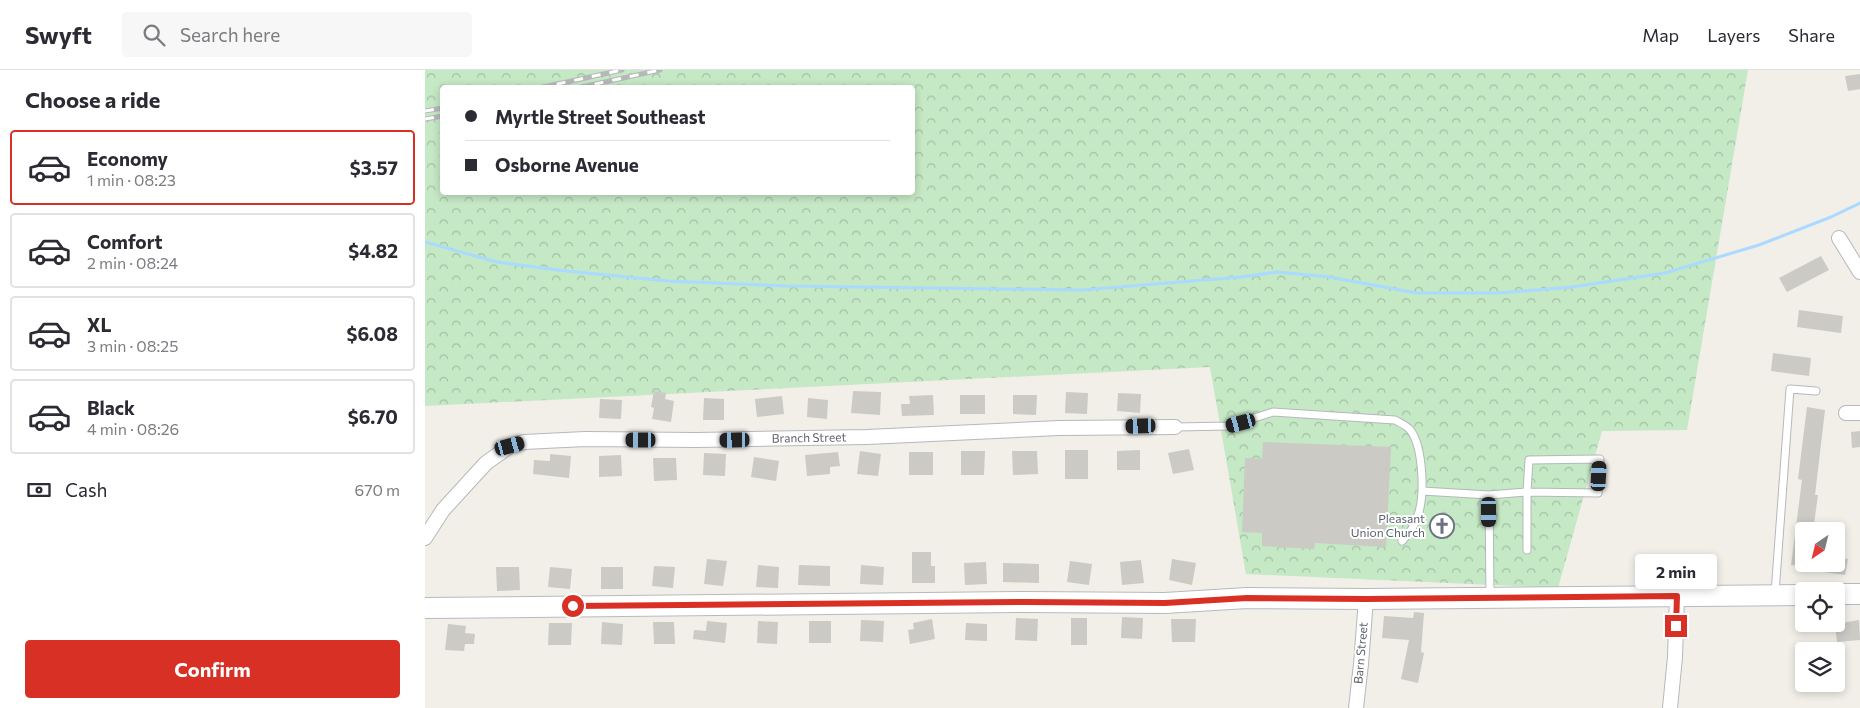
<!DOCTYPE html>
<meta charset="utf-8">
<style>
:root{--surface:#fff;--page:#f7f7f7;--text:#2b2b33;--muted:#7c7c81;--line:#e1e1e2;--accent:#d93025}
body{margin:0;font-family:Commissioner,sans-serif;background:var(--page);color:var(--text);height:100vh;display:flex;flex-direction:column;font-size:19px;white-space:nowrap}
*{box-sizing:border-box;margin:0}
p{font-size:16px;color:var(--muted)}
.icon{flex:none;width:28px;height:28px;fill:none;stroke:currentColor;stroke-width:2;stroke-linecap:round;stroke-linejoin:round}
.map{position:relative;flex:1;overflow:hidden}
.sheet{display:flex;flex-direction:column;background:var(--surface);width:425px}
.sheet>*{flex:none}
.top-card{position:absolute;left:15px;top:15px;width:475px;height:110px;border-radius:5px;box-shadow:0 2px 8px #0003;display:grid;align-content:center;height:110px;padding:0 25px;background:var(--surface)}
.needle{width:32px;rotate:215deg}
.controls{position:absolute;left:1370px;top:452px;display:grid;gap:10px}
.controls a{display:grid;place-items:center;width:50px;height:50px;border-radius:5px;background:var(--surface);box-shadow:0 2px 8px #0003;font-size:25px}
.end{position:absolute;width:22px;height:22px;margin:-11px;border:6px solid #d93025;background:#fff;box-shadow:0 0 0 2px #fff}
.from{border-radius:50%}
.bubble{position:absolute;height:35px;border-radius:5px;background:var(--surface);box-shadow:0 2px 8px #0003;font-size:16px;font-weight:700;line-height:35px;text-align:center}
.car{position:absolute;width:15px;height:30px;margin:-15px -8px;border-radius:6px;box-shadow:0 0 4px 1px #0007;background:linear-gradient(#222 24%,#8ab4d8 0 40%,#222 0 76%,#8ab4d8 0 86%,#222 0)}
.top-card b{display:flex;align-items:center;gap:18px;height:48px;font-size:19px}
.top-card b+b{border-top:1px solid var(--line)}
.top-card i{width:12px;height:12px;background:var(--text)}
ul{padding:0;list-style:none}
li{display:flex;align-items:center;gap:15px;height:75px;margin:0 10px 8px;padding:0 15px;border:2px solid var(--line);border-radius:5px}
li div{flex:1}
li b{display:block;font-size:19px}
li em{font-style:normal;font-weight:700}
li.selected{border-color:var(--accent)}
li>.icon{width:45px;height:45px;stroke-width:1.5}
h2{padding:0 25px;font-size:22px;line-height:60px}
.pay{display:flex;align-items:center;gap:12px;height:55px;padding:0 25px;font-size:19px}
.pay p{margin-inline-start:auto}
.primary-button{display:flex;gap:10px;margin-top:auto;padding:10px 25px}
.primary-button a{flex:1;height:58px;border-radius:5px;background:var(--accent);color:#fff;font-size:20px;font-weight:700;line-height:58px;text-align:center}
header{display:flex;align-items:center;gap:30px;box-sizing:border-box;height:70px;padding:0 25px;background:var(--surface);border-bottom:1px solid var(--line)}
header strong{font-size:24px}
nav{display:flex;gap:28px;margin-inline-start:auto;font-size:18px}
.search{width:350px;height:45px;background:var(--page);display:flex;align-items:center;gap:12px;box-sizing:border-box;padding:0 18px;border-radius:5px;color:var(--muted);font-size:19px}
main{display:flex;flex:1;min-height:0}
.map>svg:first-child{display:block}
.forest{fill:url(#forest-crowns);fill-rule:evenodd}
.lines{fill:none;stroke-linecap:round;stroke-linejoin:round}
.stream{stroke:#aadaff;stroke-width:3}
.building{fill:#cccac5}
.lane-casing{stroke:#b5b8bc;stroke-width:9}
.street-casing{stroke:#b5b8bc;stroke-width:16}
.secondary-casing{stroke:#b6babf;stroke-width:22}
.lane{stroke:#fff;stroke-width:7}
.street{stroke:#fff;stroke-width:14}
.secondary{stroke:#fff;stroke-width:20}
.rail-casing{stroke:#b6b7b8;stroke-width:5}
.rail{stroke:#fff;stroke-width:3;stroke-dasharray:9;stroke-linecap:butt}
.route{stroke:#d93025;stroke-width:6}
.labels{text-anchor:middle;stroke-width:4;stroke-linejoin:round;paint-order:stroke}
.street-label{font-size:12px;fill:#5f6368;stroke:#fff}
.worship-label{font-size:12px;fill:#5b616d;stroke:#fff;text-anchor:end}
</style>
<header>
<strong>Swyft</strong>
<div class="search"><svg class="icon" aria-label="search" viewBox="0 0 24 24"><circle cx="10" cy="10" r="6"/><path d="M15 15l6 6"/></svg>Search here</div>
<nav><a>Map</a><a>Layers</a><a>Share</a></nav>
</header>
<main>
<section class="sheet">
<h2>Choose a ride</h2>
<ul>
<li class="selected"><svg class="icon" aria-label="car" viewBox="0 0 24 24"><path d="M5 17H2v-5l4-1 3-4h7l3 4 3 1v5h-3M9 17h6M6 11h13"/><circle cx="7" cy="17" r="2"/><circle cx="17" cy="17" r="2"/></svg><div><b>Economy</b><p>1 min · 08:23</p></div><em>$3.57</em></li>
<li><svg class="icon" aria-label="car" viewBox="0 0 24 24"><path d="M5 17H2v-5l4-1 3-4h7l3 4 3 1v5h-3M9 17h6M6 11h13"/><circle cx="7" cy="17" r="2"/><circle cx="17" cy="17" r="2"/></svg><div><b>Comfort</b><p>2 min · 08:24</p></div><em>$4.82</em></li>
<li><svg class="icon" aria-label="car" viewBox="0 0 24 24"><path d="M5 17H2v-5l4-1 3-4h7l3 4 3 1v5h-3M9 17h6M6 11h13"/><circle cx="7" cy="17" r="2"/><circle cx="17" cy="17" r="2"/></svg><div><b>XL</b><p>3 min · 08:25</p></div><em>$6.08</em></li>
<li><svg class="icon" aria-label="car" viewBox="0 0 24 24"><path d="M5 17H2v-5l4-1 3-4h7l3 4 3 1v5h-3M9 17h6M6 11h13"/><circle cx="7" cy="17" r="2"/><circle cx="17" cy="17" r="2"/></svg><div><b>Black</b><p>4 min · 08:26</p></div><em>$6.70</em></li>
</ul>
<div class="pay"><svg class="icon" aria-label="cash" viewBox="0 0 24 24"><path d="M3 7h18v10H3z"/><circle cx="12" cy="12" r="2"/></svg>Cash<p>670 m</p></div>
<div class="primary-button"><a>Confirm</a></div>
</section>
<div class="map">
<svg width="1435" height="638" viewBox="0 0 1435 638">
<defs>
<pattern id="forest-crowns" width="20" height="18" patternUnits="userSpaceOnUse" patternTransform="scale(1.25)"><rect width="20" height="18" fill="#c5e8c5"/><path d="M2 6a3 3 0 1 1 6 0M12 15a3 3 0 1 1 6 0" fill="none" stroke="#a3c0a4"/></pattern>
</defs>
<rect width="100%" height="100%" fill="#f1efe8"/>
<path class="forest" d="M 0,0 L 1323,0 L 1262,360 L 1177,361 L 1133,518 L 821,504 L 785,297 L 0,336 ZM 18,18 L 488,18 L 488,122 L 18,122 Z"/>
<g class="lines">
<path class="stream" d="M 0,172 L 72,192 L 141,201 L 243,211 L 362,216 L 657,220 L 816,207 L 852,202 L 904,207 L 992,223 L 1073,223 L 1147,217 L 1240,203 L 1334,175 L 1406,147 L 1435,133"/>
</g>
<path class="building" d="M 1435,4 L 1435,19 L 1423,21 L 1420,6 Z
M 1396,186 L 1404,200 L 1362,222 L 1354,208 Z
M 1374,240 L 1418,246 L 1416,263 L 1372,257 Z
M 1348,283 L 1386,288 L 1384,306 L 1346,301 Z
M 229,321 L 241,323 L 240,329 L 249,331 L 246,352 L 227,349 L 229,338 L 226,337 Z
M 428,321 L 456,322 L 455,345 L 426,343 Z
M 641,322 L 663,323 L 662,344 L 640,343 Z
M 693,323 L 716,324 L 715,343 L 692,341 Z
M 508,325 L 509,345 L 477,346 L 476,334 L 485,334 L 484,326 Z
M 535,325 L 560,325 L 560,344 L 535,344 Z
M 588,325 L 612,325 L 611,345 L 588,344 Z
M 357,326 L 359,344 L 332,347 L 330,329 Z
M 279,328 L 299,329 L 299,350 L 278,350 Z
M 383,328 L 403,330 L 402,349 L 382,347 Z
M 175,329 L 197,330 L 196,349 L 174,348 Z
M 1382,337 L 1400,340 L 1390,425 L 1393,425 L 1388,461 L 1379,461 L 1379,496 L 1366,495 L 1377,410 L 1373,409 Z
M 1435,361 L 1435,377 L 1427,378 L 1426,362 Z
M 838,372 L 966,377 L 961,477 L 890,473 L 889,479 L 837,476 L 837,463 L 817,462 L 820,388 L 837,389 Z
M 764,379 L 769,400 L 748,404 L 743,383 Z
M 640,380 L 663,380 L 663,409 L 640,409 Z
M 715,380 L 715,400 L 692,400 L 692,381 Z
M 435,381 L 456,384 L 453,406 L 432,404 Z
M 536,381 L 560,381 L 559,405 L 536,405 Z
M 587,381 L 612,381 L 613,404 L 588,405 Z
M 413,382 L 415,396 L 405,397 L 405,404 L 382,406 L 380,385 Z
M 484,382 L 508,382 L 508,405 L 484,405 Z
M 279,383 L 301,384 L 300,406 L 278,405 Z
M 125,384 L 146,386 L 144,408 L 108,404 L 109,390 L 125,391 Z
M 196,385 L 197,406 L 174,407 L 174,386 Z
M 329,387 L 354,391 L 351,411 L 326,407 Z
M 228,388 L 251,388 L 252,410 L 229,411 Z
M 487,482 L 506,482 L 506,496 L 510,496 L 510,513 L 487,513 Z
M 1411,487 L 1423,489 L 1420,505 L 1399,502 L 1401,494 L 1411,494 Z
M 282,489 L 302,491 L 298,516 L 279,514 Z
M 747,489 L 771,493 L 767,515 L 744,510 Z
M 716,490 L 719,513 L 697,515 L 695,492 Z
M 645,491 L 667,494 L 664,515 L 642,512 Z
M 561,492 L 562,514 L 540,515 L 539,493 Z
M 578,493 L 614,494 L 614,513 L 578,512 Z
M 333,495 L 354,497 L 353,518 L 331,517 Z
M 374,495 L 405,496 L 405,516 L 373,515 Z
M 436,495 L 459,497 L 458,515 L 435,514 Z
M 229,496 L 250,497 L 248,518 L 227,516 Z
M 71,497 L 94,497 L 95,520 L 72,521 Z
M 125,497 L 147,499 L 145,519 L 123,517 Z
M 176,497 L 198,497 L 198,519 L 176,519 Z
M 989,542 L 999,543 L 996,582 L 999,583 L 993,613 L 976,609 L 984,570 L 957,568 L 959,546 L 988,548 Z
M 697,547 L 718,548 L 717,569 L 696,568 Z
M 591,548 L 613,549 L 612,571 L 590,570 Z
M 646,548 L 662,548 L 662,575 L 646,575 Z
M 507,549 L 510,569 L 485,574 L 483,560 L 489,559 L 488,553 Z
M 746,549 L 771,549 L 770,572 L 747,572 Z
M 436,550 L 459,551 L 458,572 L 435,571 Z
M 1434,550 L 1435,570 L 1412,572 L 1410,554 Z
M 282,551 L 302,553 L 300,573 L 268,569 L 269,560 L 281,561 Z
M 333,551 L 353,552 L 352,574 L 332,573 Z
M 384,551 L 406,551 L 406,573 L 384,573 Z
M 177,552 L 198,554 L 197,575 L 176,574 Z
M 228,552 L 249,552 L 250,574 L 229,574 Z
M 124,553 L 147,553 L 146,575 L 123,575 Z
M 541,553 L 562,554 L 562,571 L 540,570 Z
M 23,554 L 41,556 L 40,563 L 50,564 L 49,574 L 40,574 L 39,581 L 20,580 Z"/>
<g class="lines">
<defs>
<path id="lane" d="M 750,357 L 804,356 L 848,342 L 970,350 C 975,353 983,356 986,361 C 998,378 1000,425 993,445 C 990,456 985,463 977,471
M 997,421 L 1064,425 L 1102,422 L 1173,423 L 1175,389 L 1104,390 L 1102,422 L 1102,480
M 1064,425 L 1065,527
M 1350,523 L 1365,319 L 1391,321"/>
<path id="street" d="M 1414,168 L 1435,202
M 1421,343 L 1435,343
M 0,468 L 18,440 L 61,393 L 85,376 L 99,372 L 160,369 L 272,370 L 442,367 L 634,358 L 750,357
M 931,638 L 936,594 L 941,529
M 1245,638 L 1250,587 L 1252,526"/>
<path id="secondary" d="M 1411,524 L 1435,524
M 0,538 L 600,532 L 740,533 L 822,528 L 941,529 L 1379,525"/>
</defs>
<use href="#lane" class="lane-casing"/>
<use href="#street" class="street-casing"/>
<use href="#secondary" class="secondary-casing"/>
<use href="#lane" class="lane"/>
<use href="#street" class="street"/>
<use href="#secondary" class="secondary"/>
<defs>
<path id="rail" d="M 114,18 L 197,0
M 152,18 L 235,0
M 0,41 L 18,38
M 0,49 L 18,46"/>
</defs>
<use href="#rail" class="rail-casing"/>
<use href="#rail" class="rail"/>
</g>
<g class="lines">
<path class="route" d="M 148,536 L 600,532 L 740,533 L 822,528 L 941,529 L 1252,526 L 1251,556"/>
</g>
<defs>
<symbol id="church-ring" viewBox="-11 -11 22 22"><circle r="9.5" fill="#fff" stroke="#6b7280" stroke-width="1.5"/><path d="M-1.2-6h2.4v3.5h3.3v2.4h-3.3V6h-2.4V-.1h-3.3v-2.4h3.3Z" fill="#6b7280"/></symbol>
</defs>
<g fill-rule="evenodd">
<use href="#church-ring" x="1003" y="442" width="28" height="28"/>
</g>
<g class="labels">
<g class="street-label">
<text transform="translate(384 368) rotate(-1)" y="4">Branch Street</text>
<text transform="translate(936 583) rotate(-85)" y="4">Barn Street</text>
</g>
<g class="worship-label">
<text x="1000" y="453">Pleasant<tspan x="1000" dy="14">Union Church</tspan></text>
</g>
</g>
</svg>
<div class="controls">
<a><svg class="needle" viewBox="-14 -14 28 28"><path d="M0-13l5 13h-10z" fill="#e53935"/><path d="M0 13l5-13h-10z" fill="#7c7c81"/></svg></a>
<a><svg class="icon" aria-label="locate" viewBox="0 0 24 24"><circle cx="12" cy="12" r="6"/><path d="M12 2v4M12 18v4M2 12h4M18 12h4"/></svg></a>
<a><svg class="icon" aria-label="layers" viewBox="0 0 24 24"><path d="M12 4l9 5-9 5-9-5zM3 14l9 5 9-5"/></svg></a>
</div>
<i class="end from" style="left:148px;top:536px"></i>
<i class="end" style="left:1251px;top:556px"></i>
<div class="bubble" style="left:1210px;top:484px;width:82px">2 min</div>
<i class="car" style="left:816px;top:353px;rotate:255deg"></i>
<i class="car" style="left:716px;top:356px;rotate:268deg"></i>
<i class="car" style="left:216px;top:370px;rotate:270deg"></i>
<i class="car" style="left:310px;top:370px;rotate:269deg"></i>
<i class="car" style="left:85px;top:376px;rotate:75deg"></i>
<i class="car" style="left:1174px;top:406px;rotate:3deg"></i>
<i class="car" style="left:1064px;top:442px;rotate:180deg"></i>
<div class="top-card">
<b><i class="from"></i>Myrtle Street Southeast</b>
<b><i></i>Osborne Avenue</b>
</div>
</div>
</main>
